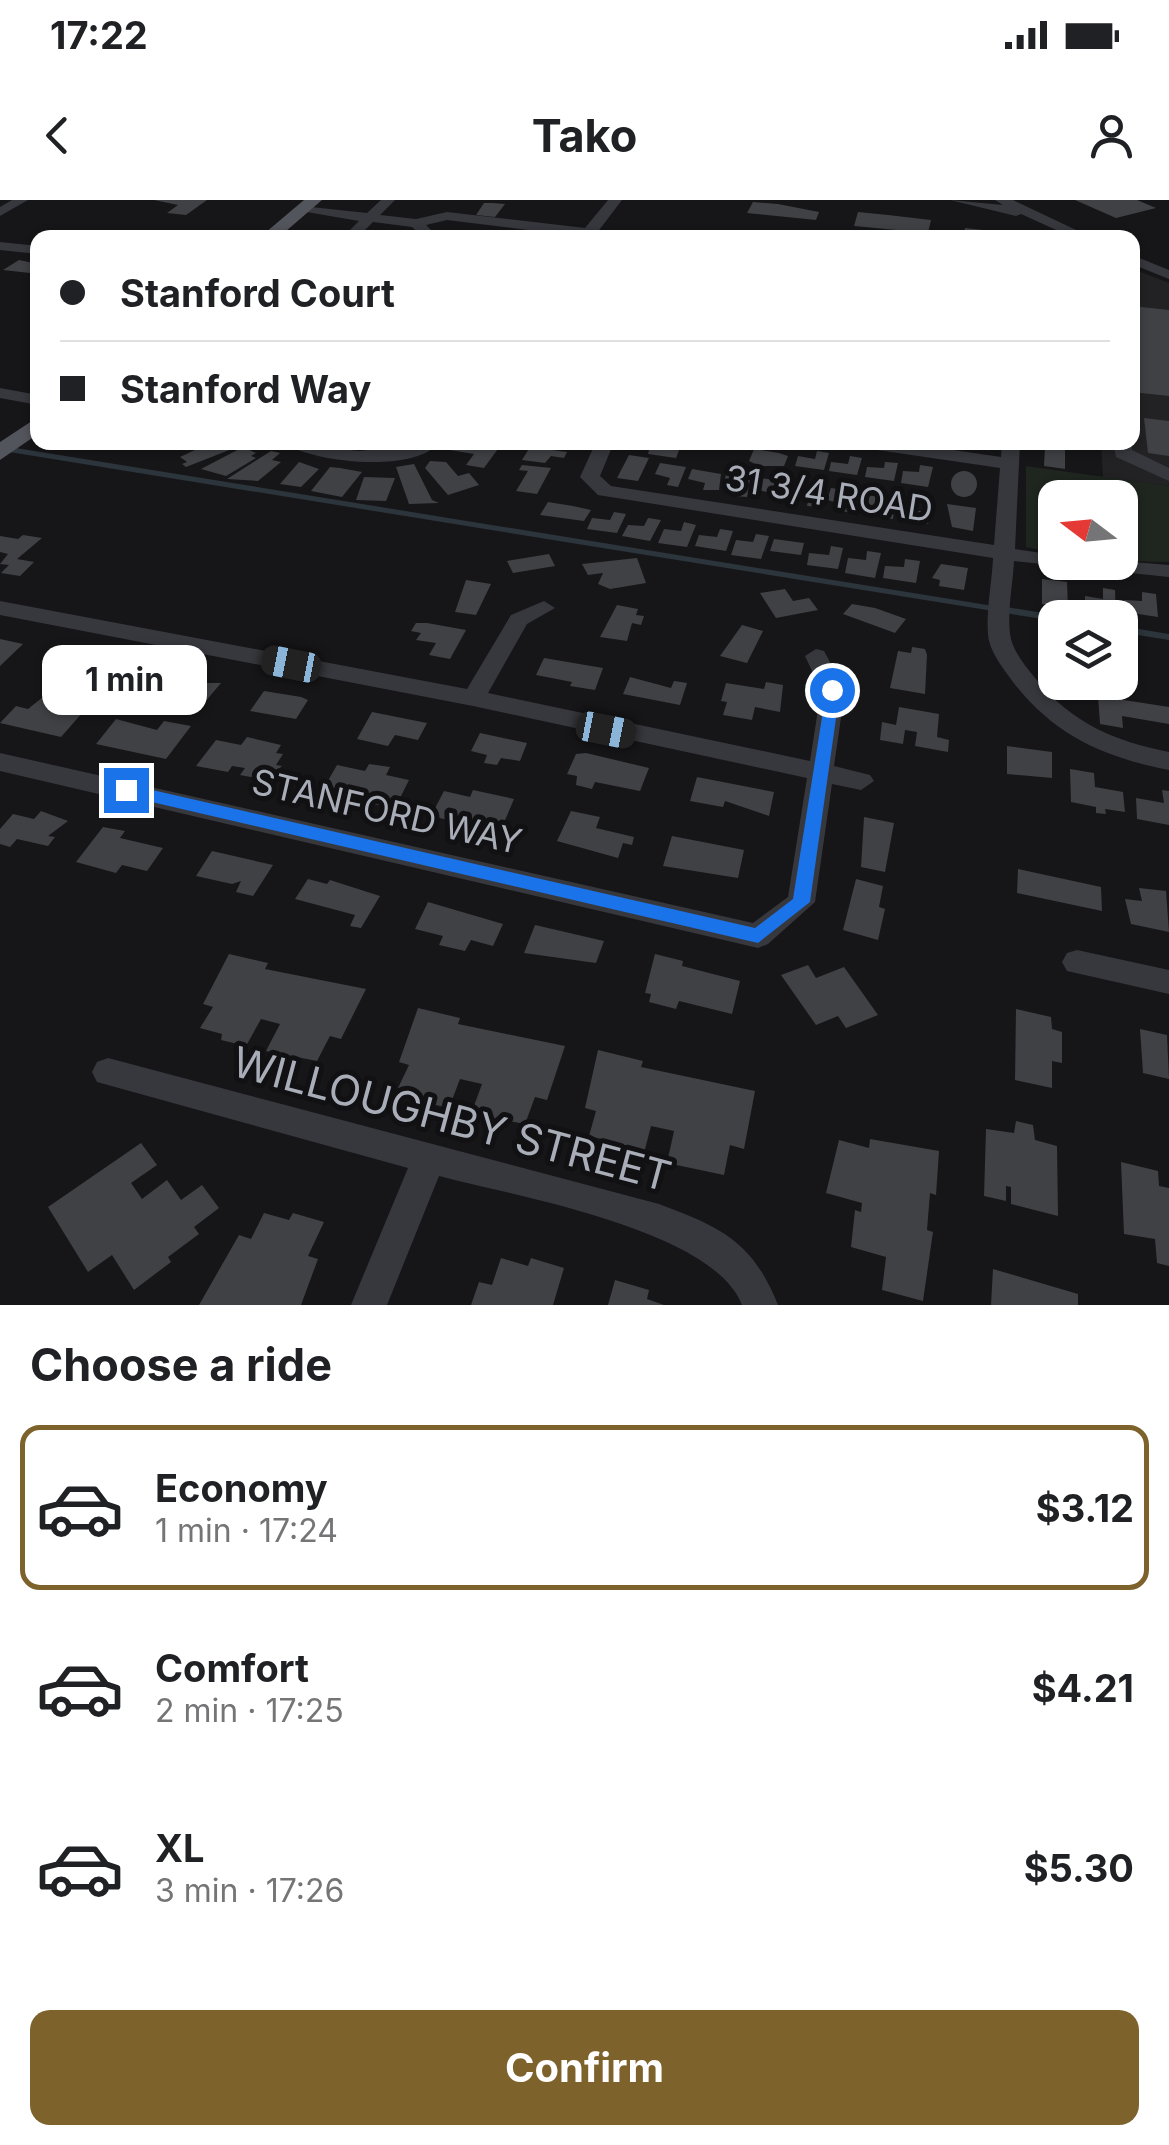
<!DOCTYPE html>
<meta charset="utf-8">
<style>
:root{--surface:#fff;--page:#f2f2f2;--text:#202124;--muted:#757577;--line:#e0e0e0;--accent:#7e622b}
body{margin:0;font-family:Inter,sans-serif;background:var(--page);color:var(--text);height:100vh;display:flex;flex-direction:column;font-size:38px;white-space:nowrap}
*{box-sizing:border-box;margin:0}
p{font-size:32px;color:var(--muted)}
.icon{flex:none;width:55px;height:55px;fill:none;stroke:currentColor;stroke-width:2;stroke-linecap:round;stroke-linejoin:round}
.map{position:relative;height:1105px;overflow:hidden}
.sheet{display:flex;flex-direction:column;background:var(--surface);flex:1}
.sheet>*{flex:none}
.hud{position:absolute;left:30px;top:30px;width:1110px;height:220px;border-radius:20px;box-shadow:0 2px 8px #0004;display:grid;align-content:center;height:220px;padding:0 30px;background:var(--surface)}
.needle{width:65px;rotate:286deg}
.tools{position:absolute;left:1038px;top:280px;display:grid;gap:20px}
.tools a{display:grid;place-items:center;width:100px;height:100px;border-radius:20px;background:var(--surface);box-shadow:0 2px 8px #0004;font-size:50px}
.end{position:absolute;width:45px;height:45px;margin:-22px;border:12px solid #1a73e8;background:#fff;box-shadow:0 0 0 5px #fff}
.from{border-radius:50%}
.bubble{position:absolute;height:70px;border-radius:20px;background:var(--surface);box-shadow:0 2px 8px #0004;font-size:32px;font-weight:700;line-height:70px;text-align:center}
.car{position:absolute;width:30px;height:60px;margin:-30px -15px;border-radius:12px;box-shadow:0 0 8px 2px #0007;background:linear-gradient(#222 24%,#8ab4d8 0 40%,#222 0 76%,#8ab4d8 0 86%,#222 0)}
.hud b{display:flex;align-items:center;gap:35px;height:95px;font-size:38px}
.hud b+b{border-top:2px solid var(--line)}
.hud i{width:25px;height:25px;background:var(--text)}
ul{padding:0;list-style:none}
li{display:flex;align-items:center;gap:30px;height:165px;margin:0 20px 15px;padding:0 10px;border:5px solid transparent;border-radius:20px}
li div{flex:1}
li b{display:block;font-size:38px}
li em{font-style:normal;font-weight:700}
li.on{border-color:var(--accent)}
li>.icon{width:90px;height:90px;stroke-width:1.5}
h2{padding:0 30px;font-size:45px;line-height:120px}
.action{display:flex;gap:20px;margin-top:auto;padding:20px 30px}
.action a{flex:1;height:115px;border-radius:20px;background:var(--accent);color:#fff;font-size:40px;font-weight:700;line-height:115px;text-align:center}
.status{display:flex;justify-content:space-between;align-items:center;height:70px;padding:0 50px;background:var(--surface);direction:ltr}
.status svg{height:28px;fill:currentColor}
header{display:flex;justify-content:space-between;align-items:center;height:130px;padding:0 30px;background:var(--surface);font-size:45px;font-weight:700}
.map>svg:first-child{display:block}
.built{fill:#222225}
.green{fill:#1e261f}
.lines{fill:none;stroke-linecap:round;stroke-linejoin:round}
.stream-far1{stroke:#2c353c;stroke-width:5}
.stream{stroke:#2c353c;stroke-width:6}
.building{fill:#404145}
.minor{fill:#37383d;fill-rule:evenodd}
.major{fill:#53555c;fill-rule:evenodd}
.route{fill:#1a73e8}
.labels{text-anchor:middle;stroke-width:10;stroke-linejoin:round;paint-order:stroke}
.street-label{font-size:35px;fill:#a8adb8;stroke:#111113}
.near-street-label{font-size:42px;fill:#a8adb8;stroke:#111113}
</style>
<div class="status"><b>17:22</b><svg viewBox="0 0 49 12"><path d="M0 12V9h3v3zM5 12V6h3v6zM10 12V3h3v9zM15 12V0h3v12zM26 1h20v11H26zM47 4h2v5h-2z"/></svg></div>
<header><svg class="icon" aria-label="back" viewBox="0 0 24 24"><path d="M15 5l-7 7 7 7"/></svg>Tako<svg class="icon" aria-label="person" viewBox="0 0 24 24"><circle cx="12" cy="8" r="4"/><path d="M4 21q1-7 8-7t8 7"/></svg></header>
<div class="map">
<svg width="1169" height="1105" viewBox="0 0 1169 1105">
<rect width="100%" height="100%" fill="#161618"/>
<path class="built" d="M 1133,69 L 1169,83 L 1169,286 L 1103,277 L 1101,243 L 1132,242 Z"/>
<path class="green" d="M 1026,266 L 1169,286 L 1169,362 L 1120,361 L 1120,298 L 1055,298 L 1055,353 L 1026,347 Z"/>
<g class="lines">
<path class="stream-far1" d="M 0,248 L 1021,413"/>
<path class="stream" d="M 1006,410 L 1055,418
M 1120,429 L 1169,437"/>
</g>
<path class="building" d="M 154,0 L 207,0 L 186,15 L 167,13 L 178,5 Z
M 1075,0 L 1137,0 L 1156,8 L 1116,18 Z
M 753,2 L 778,4 L 819,12 L 816,20 L 747,13 Z
M 484,3 L 492,3 L 505,4 L 495,17 L 476,15 Z
M 858,12 L 888,15 L 931,20 L 928,33 L 854,26 Z
M 965,28 L 1002,32 L 1002,38 L 963,37 Z
M 19,60 L 38,64 L 38,68 L 30,73 L 3,70 Z
M 1132,106 L 1169,110 L 1169,196 L 1132,192 Z
M 1144,218 L 1169,221 L 1169,256 L 1148,253 Z
M 212,242 L 242,245 L 186,267 L 182,264 L 187,262 L 180,257 Z
M 455,242 L 479,242 L 500,246 L 484,268 L 466,265 L 474,254 L 450,250 Z
M 640,242 L 660,242 L 681,245 L 676,258 L 648,254 L 650,246 Z
M 243,247 L 256,253 L 251,256 L 256,258 L 226,276 L 201,269 Z
M 530,247 L 552,250 L 567,252 L 564,258 L 551,256 L 545,263 L 522,260 Z
M 1045,247 L 1065,250 L 1065,269 L 1044,266 Z
M 754,249 L 779,253 L 788,256 L 784,266 L 760,266 L 749,261 Z
M 271,251 L 280,253 L 272,260 L 281,262 L 258,281 L 227,279 Z
M 817,251 L 829,253 L 824,270 L 795,266 L 798,256 L 815,259 Z
M 629,255 L 649,258 L 638,281 L 617,278 Z
M 850,256 L 862,258 L 857,275 L 829,271 L 831,262 L 848,264 Z
M 430,261 L 446,262 L 458,276 L 469,273 L 479,285 L 448,295 L 425,268 Z
M 299,262 L 319,269 L 301,287 L 280,284 Z
M 885,262 L 898,263 L 894,281 L 865,277 L 867,267 L 884,268 Z
M 660,263 L 686,267 L 678,287 L 667,285 L 670,278 L 655,274 Z
M 414,264 L 432,300 L 439,303 L 409,304 L 396,267 Z
M 522,265 L 551,268 L 537,294 L 516,291 L 528,271 L 519,270 Z
M 920,265 L 933,267 L 928,287 L 901,283 L 903,271 L 919,272 Z
M 330,267 L 340,268 L 362,272 L 342,297 L 311,291 Z
M 692,269 L 721,274 L 719,290 L 703,290 L 705,283 L 688,279 Z
M951 284a13 13 0 1 1 26 0a13 13 0 1 1-26 0Z
M 727,272 L 754,276 L 747,297 L 735,296 L 738,288 L 723,285 Z
M 364,277 L 395,278 L 386,301 L 356,300 Z
M 761,278 L 788,282 L 783,302 L 770,300 L 773,293 L 757,290 Z
M 795,284 L 823,289 L 820,307 L 807,306 L 809,297 L 792,295 Z
M 831,288 L 858,292 L 854,313 L 841,311 L 843,304 L 827,300 Z
M 866,295 L 895,299 L 893,319 L 880,317 L 882,309 L 864,305 Z
M 548,302 L 573,306 L 591,310 L 584,321 L 540,315 Z
M 947,304 L 976,308 L 973,331 L 952,327 Z
M 900,307 L 930,313 L 928,324 L 898,319 Z
M 614,312 L 626,314 L 617,333 L 587,329 L 592,318 L 610,320 Z
M 648,318 L 661,320 L 650,341 L 622,336 L 628,325 L 644,326 Z
M 684,322 L 696,325 L 687,347 L 658,343 L 664,329 L 681,331 Z
M 720,329 L 733,331 L 726,351 L 695,346 L 699,335 L 717,337 Z
M 756,334 L 769,336 L 761,359 L 731,355 L 736,340 L 753,342 Z
M 23,335 L 42,338 L 17,359 L 34,362 L 20,376 L 1,373 L 9,365 L 0,364 L 8,354 L 0,352 L 0,336 L 18,339 Z
M 774,339 L 804,343 L 801,355 L 770,351 Z
M 831,346 L 843,348 L 838,369 L 807,365 L 809,353 L 829,355 Z
M 867,351 L 881,353 L 875,378 L 845,373 L 848,358 L 866,360 Z
M 549,354 L 555,366 L 513,373 L 507,361 Z
M 637,358 L 646,383 L 610,389 L 598,384 L 603,373 L 588,375 L 582,364 Z
M 905,359 L 920,361 L 916,383 L 883,378 L 885,366 L 904,367 Z
M 941,364 L 968,368 L 964,390 L 939,386 L 940,380 L 932,378 Z
M 1042,379 L 1067,382 L 1068,408 L 1042,404 Z
M 466,380 L 491,384 L 476,415 L 455,412 Z
M 1103,388 L 1115,390 L 1116,417 L 1085,411 L 1085,396 L 1103,399 Z
M 785,389 L 793,401 L 809,398 L 818,410 L 776,418 L 760,393 Z
M 1142,392 L 1156,394 L 1158,417 L 1125,412 L 1124,400 L 1142,401 Z
M 852,404 L 875,408 L 906,419 L 895,433 L 843,414 Z
M 617,405 L 638,409 L 636,415 L 644,416 L 641,425 L 632,423 L 627,441 L 600,437 Z
M 416,423 L 427,423 L 466,430 L 450,459 L 429,455 L 436,443 L 416,440 L 421,433 L 411,431 Z
M 742,425 L 763,431 L 747,463 L 720,456 Z
M 0,439 L 23,444 L 0,466 Z
M 912,447 L 925,449 L 927,455 L 925,494 L 890,488 L 898,451 L 911,453 Z
M 68,452 L 118,462 L 102,481 L 90,478 L 94,474 L 52,469 Z
M 544,458 L 603,468 L 595,490 L 570,486 L 572,482 L 536,475 Z
M 168,476 L 202,483 L 221,483 L 199,509 L 176,504 L 180,498 L 153,492 Z
M 630,477 L 671,488 L 674,481 L 687,483 L 680,505 L 623,494 Z
M 766,482 L 783,485 L 780,512 L 755,507 L 752,520 L 723,515 L 727,502 L 721,501 L 726,483 L 764,489 Z
M 264,491 L 301,497 L 308,500 L 296,519 L 250,511 Z
M 1098,496 L 1169,507 L 1169,524 L 1122,516 L 1123,528 L 1100,524 Z
M 43,497 L 83,512 L 61,537 L 0,523 L 16,506 L 28,509 Z
M 899,507 L 939,514 L 937,537 L 949,540 L 948,552 L 915,546 L 917,532 L 905,530 L 903,544 L 880,540 L 882,522 L 896,525 Z
M 372,512 L 427,523 L 418,540 L 395,535 L 388,546 L 357,539 Z
M 116,519 L 157,530 L 164,521 L 191,526 L 166,559 L 96,544 Z
M 480,533 L 527,543 L 520,561 L 501,558 L 497,565 L 484,563 L 487,555 L 471,551 Z
M 247,537 L 281,545 L 276,553 L 283,554 L 276,565 L 282,566 L 266,580 L 240,575 L 245,568 L 232,566 L 228,572 L 196,566 L 216,540 L 241,545 Z
M 1007,546 L 1052,552 L 1052,578 L 1007,574 Z
M 586,553 L 649,568 L 640,591 L 595,582 L 592,589 L 576,585 L 577,576 L 567,574 L 576,554 Z
M 369,564 L 390,567 L 386,575 L 409,580 L 395,608 L 362,602 L 367,594 L 325,586 L 337,565 L 365,571 Z
M 1070,569 L 1094,573 L 1095,587 L 1123,592 L 1125,612 L 1105,609 L 1106,614 L 1096,613 L 1096,607 L 1071,602 Z
M 697,577 L 774,592 L 769,616 L 725,601 L 723,607 L 690,601 Z
M 473,590 L 514,599 L 500,632 L 431,616 L 444,591 L 470,597 Z
M 1162,590 L 1169,591 L 1169,625 L 1137,619 L 1136,598 L 1164,603 Z
M 41,611 L 68,621 L 48,636 L 55,637 L 48,646 L 17,639 L 10,647 L 0,644 L 0,629 L 13,614 L 34,619 Z
M 571,611 L 600,617 L 596,628 L 634,637 L 632,645 L 623,643 L 618,658 L 557,641 Z
M 864,617 L 894,623 L 885,672 L 861,667 Z
M 103,627 L 125,631 L 120,638 L 163,648 L 147,671 L 122,665 L 116,673 L 76,662 Z
M 672,636 L 744,650 L 738,678 L 663,666 Z
M 212,651 L 273,665 L 253,696 L 236,692 L 241,681 L 232,684 L 196,676 Z
M 1018,669 L 1101,687 L 1102,711 L 1017,693 Z
M 308,679 L 327,684 L 330,680 L 380,696 L 361,728 L 350,726 L 355,715 L 295,699 Z
M 856,679 L 883,686 L 879,707 L 885,709 L 878,740 L 843,730 Z
M 1139,688 L 1166,691 L 1169,732 L 1131,724 L 1125,699 L 1142,701 Z
M 428,702 L 503,724 L 493,746 L 471,740 L 465,751 L 439,745 L 443,736 L 415,729 Z
M 535,725 L 604,741 L 596,763 L 524,753 Z
M 229,754 L 268,763 L 265,769 L 366,789 L 341,839 L 330,836 L 317,861 L 266,851 L 280,824 L 261,819 L 246,846 L 221,840 L 222,834 L 200,828 L 213,807 L 203,804 Z
M 655,754 L 683,761 L 682,766 L 740,781 L 732,814 L 679,801 L 676,809 L 649,802 L 651,794 L 645,793 Z
M 808,765 L 816,778 L 844,767 L 878,815 L 846,828 L 838,816 L 816,825 L 781,775 Z
M 418,808 L 460,818 L 458,824 L 565,846 L 547,900 L 535,897 L 525,924 L 471,914 L 482,884 L 460,879 L 449,908 L 419,901 L 422,894 L 398,888 L 409,865 L 399,862 Z
M 1016,809 L 1051,817 L 1052,829 L 1062,832 L 1062,863 L 1052,861 L 1052,888 L 1015,880 Z
M 1140,829 L 1167,835 L 1169,879 L 1143,873 Z
M 598,850 L 643,861 L 641,867 L 755,891 L 744,949 L 730,945 L 724,975 L 667,963 L 674,931 L 651,926 L 643,957 L 612,949 L 614,942 L 589,936 L 596,911 L 585,908 Z
M 1016,921 L 1033,925 L 1035,940 L 1057,946 L 1058,1016 L 1011,1004 L 1011,987 L 1006,986 L 1006,1001 L 984,996 L 986,929 L 1014,933 Z
M 870,939 L 939,951 L 936,995 L 930,993 L 927,1030 L 933,1032 L 923,1101 L 882,1090 L 886,1057 L 851,1047 L 855,1010 L 861,1012 L 862,1003 L 826,993 L 839,940 L 869,948 Z
M 141,943 L 157,965 L 131,983 L 142,999 L 167,980 L 181,1000 L 202,985 L 219,1008 L 194,1027 L 199,1034 L 168,1057 L 171,1062 L 134,1090 L 112,1055 L 88,1072 L 48,1007 Z
M 1121,962 L 1158,971 L 1159,986 L 1169,988 L 1169,1066 L 1157,1063 L 1155,1039 L 1124,1034 Z
M 264,1013 L 289,1020 L 293,1013 L 324,1022 L 308,1056 L 318,1059 L 301,1105 L 199,1105 L 239,1035 L 251,1039 Z
M 501,1058 L 528,1066 L 531,1058 L 564,1068 L 553,1105 L 471,1105 L 479,1082 L 492,1085 Z
M 993,1069 L 1078,1094 L 1078,1105 L 991,1105 Z
M 615,1080 L 649,1090 L 647,1099 L 664,1105 L 608,1105 Z"/>
<g class="lines">
<path class="minor" d="M 12,0 L 28,0 L 0,16 L 0,7 Z
M 381,0 L 395,0 L 380,15 L 416,19 L 447,12 L 585,28 L 608,0 L 622,0 L 593,38 L 447,20 L 426,25 L 431,30 L 465,38 L 424,38 L 412,27 L 373,22 L 357,38 L 342,38 L 359,21 L 295,10 L 302,6 L 367,13 Z
M 950,0 L 1003,5 L 995,0 L 1013,0 L 1093,38 L 1074,38 L 1021,14 L 1016,16 Z
M 0,42 L 38,46 L 38,54 L 0,50 Z
M 1132,55 L 1169,70 L 1169,79 L 1132,64 Z
M 0,188 L 38,195 L 38,205 L 0,198 Z
M 284,242 L 359,251 L 439,242 C 419,273 311,264 284,242 Z
M 596,242 L 614,242 L 600,276 L 611,286 L 994,345 L 1000,268 L 857,247 L 848,242 L 899,242 L 1001,257 L 1002,242 L 1020,242 L 1015,349 L 1055,355 L 1055,362 L 1120,361 L 1169,365 L 1169,377 L 1014,361 C 1013,385 1006,416 1011,439 C 1015,454 1026,467 1036,479 C 1072,523 1114,541 1169,552 L 1169,570 C 1103,557 1055,536 1013,482 C 1003,468 989,451 988,434 C 986,410 992,382 993,358 L 598,295 L 580,277 Z
M 1113,242 L 1131,242 L 1132,250 L 1169,268 L 1169,281 L 1116,257 Z
M 0,401 L 467,489 L 511,415 L 544,401 L 555,408 L 527,424 L 488,493 L 810,561 L 821,490 L 805,456 L 816,449 L 824,451 L 845,490 L 834,566 L 870,575 L 874,581 L 861,590 L 832,584 L 815,702 L 768,744 L 758,748 L 0,571 L 0,553 L 753,723 L 788,697 L 807,578 L 473,506 L 0,415 Z
M 1077,750 L 1169,770 L 1169,794 L 1067,771 L 1062,762 L 1067,753 Z
M 108,858 L 659,1004 C 721,1027 753,1042 778,1105 L 742,1105 C 713,1029 513,996 439,976 L 387,1105 L 351,1105 L 408,968 L 97,882 L 92,872 L 97,862 Z"/>
<path class="major" d="M 304,0 L 322,0 L 278,38 L 259,38 Z
M 38,217 L 38,234 L 0,260 L 0,242 Z"/>
</g>
<path class="route" d="M 827,486 L 840,490 L 810,702 L 758,743 L 126,596 L 118,590 L 126,584 L 755,728 L 793,699 Z"/>
<g class="labels">
<g class="street-label">
<text transform="translate(829 294) rotate(9)" y="12">31 3/4 ROAD</text>
<text transform="translate(387 612) rotate(13)" y="12">STANFORD WAY</text>
</g>
<g class="near-street-label">
<text transform="translate(452 919) rotate(15)" y="15">WILLOUGHBY STREET</text>
</g>
</g>
</svg>
<div class="tools">
<a><svg class="needle" viewBox="-14 -14 28 28"><path d="M0-13l5 13h-10z" fill="#e53935"/><path d="M0 13l5-13h-10z" fill="#757577"/></svg></a>
<a><svg class="icon" aria-label="layers" viewBox="0 0 24 24"><path d="M12 4l9 5-9 5-9-5zM3 14l9 5 9-5"/></svg></a>
</div>
<i class="end from" style="left:832px;top:490px"></i>
<i class="end" style="left:126px;top:590px"></i>
<div class="bubble" style="left:42px;top:445px;width:165px">1 min</div>
<i class="car" style="left:291px;top:464px;rotate:281deg"></i>
<i class="car" style="left:606px;top:530px;rotate:101deg"></i>
<div class="hud">
<b><i class="from"></i>Stanford Court</b>
<b><i></i>Stanford Way</b>
</div>
</div>
<section class="sheet">
<h2>Choose a ride</h2>
<ul>
<li class="on"><svg class="icon" aria-label="car" viewBox="0 0 24 24"><path d="M5 17H2v-5l4-1 3-4h7l3 4 3 1v5h-3M9 17h6M6 11h13"/><circle cx="7" cy="17" r="2"/><circle cx="17" cy="17" r="2"/></svg><div><b>Economy</b><p>1 min · 17:24</p></div><em>$3.12</em></li>
<li><svg class="icon" aria-label="car" viewBox="0 0 24 24"><path d="M5 17H2v-5l4-1 3-4h7l3 4 3 1v5h-3M9 17h6M6 11h13"/><circle cx="7" cy="17" r="2"/><circle cx="17" cy="17" r="2"/></svg><div><b>Comfort</b><p>2 min · 17:25</p></div><em>$4.21</em></li>
<li><svg class="icon" aria-label="car" viewBox="0 0 24 24"><path d="M5 17H2v-5l4-1 3-4h7l3 4 3 1v5h-3M9 17h6M6 11h13"/><circle cx="7" cy="17" r="2"/><circle cx="17" cy="17" r="2"/></svg><div><b>XL</b><p>3 min · 17:26</p></div><em>$5.30</em></li>
</ul>
<div class="action"><a>Confirm</a></div>
</section>
